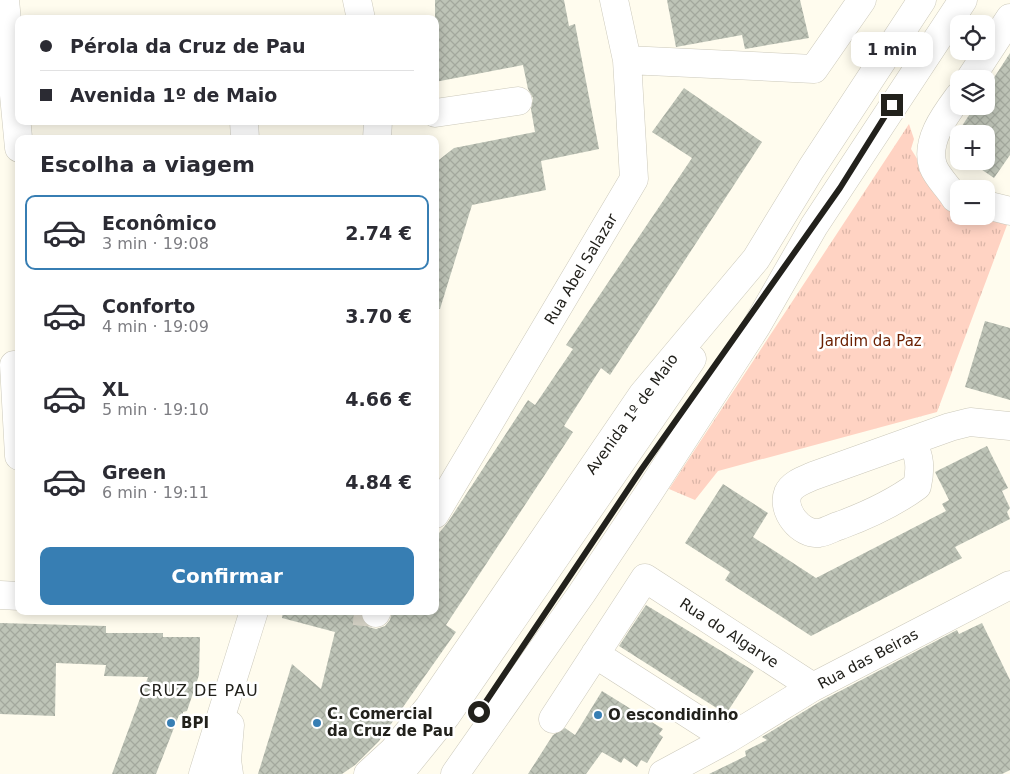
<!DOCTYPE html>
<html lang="pt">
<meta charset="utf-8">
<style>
:root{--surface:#fff;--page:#f7f7f7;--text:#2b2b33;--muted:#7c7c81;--line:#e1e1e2;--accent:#377eb3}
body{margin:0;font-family:"DejaVu Sans",sans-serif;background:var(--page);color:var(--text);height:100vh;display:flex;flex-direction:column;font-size:19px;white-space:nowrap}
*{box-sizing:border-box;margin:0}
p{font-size:16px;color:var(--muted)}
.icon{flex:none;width:28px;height:28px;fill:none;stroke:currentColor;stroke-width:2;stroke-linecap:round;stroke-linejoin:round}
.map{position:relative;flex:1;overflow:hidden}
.details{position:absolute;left:15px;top:135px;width:424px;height:480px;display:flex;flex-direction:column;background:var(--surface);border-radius:10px;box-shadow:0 2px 12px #0003}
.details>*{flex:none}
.top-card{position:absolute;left:15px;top:15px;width:424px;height:110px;border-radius:10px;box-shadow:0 2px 12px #0003;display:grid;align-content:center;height:110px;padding:0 25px;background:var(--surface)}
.controls{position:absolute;left:950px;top:15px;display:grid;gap:10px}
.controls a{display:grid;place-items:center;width:45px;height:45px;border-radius:10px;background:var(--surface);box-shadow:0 2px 12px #0003;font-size:25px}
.end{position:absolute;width:22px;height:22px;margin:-11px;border:6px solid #22211c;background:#fff;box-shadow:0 0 0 2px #fff}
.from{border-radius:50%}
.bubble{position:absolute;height:35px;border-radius:10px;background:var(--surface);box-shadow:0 2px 12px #0003;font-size:16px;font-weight:600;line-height:35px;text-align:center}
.top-card b{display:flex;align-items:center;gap:18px;height:48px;font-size:19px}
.top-card b+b{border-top:1px solid var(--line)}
.top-card i{width:12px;height:12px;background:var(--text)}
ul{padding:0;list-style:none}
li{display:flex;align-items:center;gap:15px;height:75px;margin:0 10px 8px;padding:0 15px;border:2px solid transparent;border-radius:10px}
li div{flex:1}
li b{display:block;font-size:19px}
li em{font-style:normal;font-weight:600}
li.selected{border-color:var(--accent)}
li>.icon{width:45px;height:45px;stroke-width:1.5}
h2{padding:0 25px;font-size:22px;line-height:60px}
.cta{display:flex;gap:10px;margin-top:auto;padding:10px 25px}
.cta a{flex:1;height:58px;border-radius:10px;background:var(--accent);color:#fff;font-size:20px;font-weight:600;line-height:58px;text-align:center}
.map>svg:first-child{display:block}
.park{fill:url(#park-tufts)}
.building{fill:url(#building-cross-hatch)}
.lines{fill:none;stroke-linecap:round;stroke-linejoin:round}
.minor-tunnel{stroke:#d3d0c4;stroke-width:28;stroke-dasharray:28 14;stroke-linecap:butt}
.minor-casing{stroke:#ccc9bb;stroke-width:29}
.major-casing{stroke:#ccc9bb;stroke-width:29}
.minor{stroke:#fff;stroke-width:28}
.major{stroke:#fff;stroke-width:28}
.route{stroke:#22211c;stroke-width:6}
.poi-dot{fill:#377eb3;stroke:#fff;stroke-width:2}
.labels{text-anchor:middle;stroke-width:5;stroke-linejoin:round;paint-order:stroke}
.street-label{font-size:15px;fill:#22211c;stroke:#fff}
.park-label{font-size:15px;fill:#6a1f00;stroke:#fff}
.poi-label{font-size:15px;font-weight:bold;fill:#22211c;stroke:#fff;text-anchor:start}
.neighbourhood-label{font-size:16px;letter-spacing:1px;fill:#22211c;stroke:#fff}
</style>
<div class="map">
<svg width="1010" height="774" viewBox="0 0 1010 774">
<defs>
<pattern id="park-tufts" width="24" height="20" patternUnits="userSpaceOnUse" patternTransform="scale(1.25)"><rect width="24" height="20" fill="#ffd3c3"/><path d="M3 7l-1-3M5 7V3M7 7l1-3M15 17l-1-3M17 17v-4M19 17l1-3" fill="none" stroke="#dab5a7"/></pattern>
<pattern id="building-cross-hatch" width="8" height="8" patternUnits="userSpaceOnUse" patternTransform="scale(1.25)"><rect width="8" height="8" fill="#bec4b7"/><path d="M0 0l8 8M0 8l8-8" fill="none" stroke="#a3a89d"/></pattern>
</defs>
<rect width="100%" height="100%" fill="#fffcee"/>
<path class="park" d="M 909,124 L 914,139 L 911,149 L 921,165 L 959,199 L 959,216 L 1010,217 L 937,412 L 718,471 L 695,500 L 669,489 Z"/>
<path class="building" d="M 435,0 L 564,0 L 569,26 L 575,24 L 599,149 L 541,161 L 546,190 L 472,205 L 440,309 L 435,309 L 435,163 L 454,148 L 535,132 L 531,109 L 533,98 L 528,89 L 523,65 L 435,82 Z
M 667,0 L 800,0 L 809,38 L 745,49 L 742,35 L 676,47 Z
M 1010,53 L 1010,155 L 994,178 L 969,161 L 986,161 L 986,134 L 962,134 L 966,128 L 962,126 L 975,106 L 986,106 L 986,90 Z
M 684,88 L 762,142 L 610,375 L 601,368 L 564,426 L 573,432 L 446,625 L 456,632 L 379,741 L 355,765 L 342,774 L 258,774 L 292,664 L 321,689 L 335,632 L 282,618 L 283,611 L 361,611 L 363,622 L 369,627 L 376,629 L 385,626 L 390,620 L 392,611 L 435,611 L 435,538 L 448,522 L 528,400 L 535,405 L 573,349 L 566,345 L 692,158 L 652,132 Z
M 985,321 L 1010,328 L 1010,400 L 965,387 Z
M 987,446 L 1008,488 L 1002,491 L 1010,508 L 1007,512 L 1010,519 L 955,547 L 962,558 L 811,636 L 725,580 L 730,572 L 685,543 L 723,484 L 768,513 L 753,537 L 816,578 L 946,511 L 942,504 L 949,500 L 935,472 Z
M 646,605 L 754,671 L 726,714 L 619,646 Z
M 0,623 L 106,626 L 106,633 L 163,633 L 163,637 L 200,637 L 199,675 L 187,711 L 183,712 L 183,715 L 179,715 L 156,774 L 112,774 L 148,677 L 104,676 L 106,665 L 56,663 L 55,716 L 0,714 Z
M 982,623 L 1010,680 L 1010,770 L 1002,774 L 709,774 L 746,756 L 745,751 L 767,740 L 762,737 L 821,701 L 957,630 L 959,634 Z
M 602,691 L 663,729 L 659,734 L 663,737 L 647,763 L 641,760 L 637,767 L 624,758 L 621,763 L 602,752 L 586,774 L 528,774 L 553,735 L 565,728 L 575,735 Z"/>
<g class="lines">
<path class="minor-tunnel" d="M 354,611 L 376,613"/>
<defs>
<path id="minor" d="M 5,0 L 19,148
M 627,60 L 814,69 L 862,0
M 970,79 L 1010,18
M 959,96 C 945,115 925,141 933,166 C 937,177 949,188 955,198 L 959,199
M 435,113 L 518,101
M 244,121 L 245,139
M 986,205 L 1010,211
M 14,365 L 19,456
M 912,441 C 920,457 921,468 917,486 C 894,503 868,515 841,525 C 834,527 826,532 819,533 C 801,535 781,511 788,493 C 792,484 804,480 813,476 L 950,427 L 970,422 L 1010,426
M 435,514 L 634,179 L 627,60 L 614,0
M 376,613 L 377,611
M 595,654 L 728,739
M 553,719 L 645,578 L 813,687
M 663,774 L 728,739 L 813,687 L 1010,585"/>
<path id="major" d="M 357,0 L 361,19
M 377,139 L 378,121
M 0,595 L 19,596
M 203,774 L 254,611
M 229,774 L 227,760 L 230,725
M 368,774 L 393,751 L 429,707 L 643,394 L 756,259 L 811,169 L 922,0
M 399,774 L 446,716 L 692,359
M 455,774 L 582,593 L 650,491 L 756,327 L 814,226 L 963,0"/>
</defs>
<use href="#minor" class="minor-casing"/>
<use href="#major" class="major-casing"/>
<use href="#minor" class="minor"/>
<use href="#major" class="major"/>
</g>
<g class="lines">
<path class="route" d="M 479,712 L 641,470 L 840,188 L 892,105"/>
</g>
<g class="poi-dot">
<circle cx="598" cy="715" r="5"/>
<circle cx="171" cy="723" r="5"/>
<circle cx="317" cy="723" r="5"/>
</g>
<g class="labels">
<g class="street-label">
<text transform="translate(581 269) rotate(-59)" y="5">Rua Abel Salazar</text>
<text transform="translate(632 414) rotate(-54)" y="5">Avenida 1º de Maio</text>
<text transform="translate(729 633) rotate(33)" y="5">Rua do Algarve</text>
<text transform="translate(868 659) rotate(-28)" y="5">Rua das Beiras</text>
</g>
<g class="park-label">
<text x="871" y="346">Jardim da Paz</text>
</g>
<g class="poi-label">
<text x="327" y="719">C. Comercial<tspan x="327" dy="17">da Cruz de Pau</tspan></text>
<text x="608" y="720">O escondidinho</text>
<text x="181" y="728">BPI</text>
</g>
<g class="neighbourhood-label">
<text x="199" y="696">CRUZ DE PAU</text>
</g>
</g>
</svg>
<div class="controls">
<a><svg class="icon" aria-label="locate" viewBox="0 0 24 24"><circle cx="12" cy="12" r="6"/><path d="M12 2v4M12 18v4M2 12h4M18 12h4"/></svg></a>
<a><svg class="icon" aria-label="layers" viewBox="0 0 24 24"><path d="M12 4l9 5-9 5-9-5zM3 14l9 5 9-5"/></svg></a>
<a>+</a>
<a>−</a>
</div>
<i class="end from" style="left:479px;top:712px"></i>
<i class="end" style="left:892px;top:105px"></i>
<div class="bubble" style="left:851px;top:32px;width:82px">1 min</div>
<div class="top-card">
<b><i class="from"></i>Pérola da Cruz de Pau</b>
<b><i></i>Avenida 1º de Maio</b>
</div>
<section class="details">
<h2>Escolha a viagem</h2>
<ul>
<li class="selected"><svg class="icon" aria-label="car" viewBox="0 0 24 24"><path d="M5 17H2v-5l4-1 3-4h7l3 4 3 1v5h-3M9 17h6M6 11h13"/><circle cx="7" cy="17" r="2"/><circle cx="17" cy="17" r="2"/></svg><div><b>Econômico</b><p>3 min · 19:08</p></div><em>2.74 €</em></li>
<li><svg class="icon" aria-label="car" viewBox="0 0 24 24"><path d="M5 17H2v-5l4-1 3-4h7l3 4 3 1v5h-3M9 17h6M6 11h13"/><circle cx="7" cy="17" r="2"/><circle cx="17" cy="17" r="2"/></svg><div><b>Conforto</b><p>4 min · 19:09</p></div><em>3.70 €</em></li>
<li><svg class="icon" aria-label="car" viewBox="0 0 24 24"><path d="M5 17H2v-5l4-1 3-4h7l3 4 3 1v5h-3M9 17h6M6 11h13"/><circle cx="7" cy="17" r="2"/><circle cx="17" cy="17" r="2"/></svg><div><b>XL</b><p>5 min · 19:10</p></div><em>4.66 €</em></li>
<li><svg class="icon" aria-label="car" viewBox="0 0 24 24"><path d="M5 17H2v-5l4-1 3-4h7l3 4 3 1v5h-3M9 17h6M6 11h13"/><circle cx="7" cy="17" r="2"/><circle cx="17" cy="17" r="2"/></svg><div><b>Green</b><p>6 min · 19:11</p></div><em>4.84 €</em></li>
</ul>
<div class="cta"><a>Confirmar</a></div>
</section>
</div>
